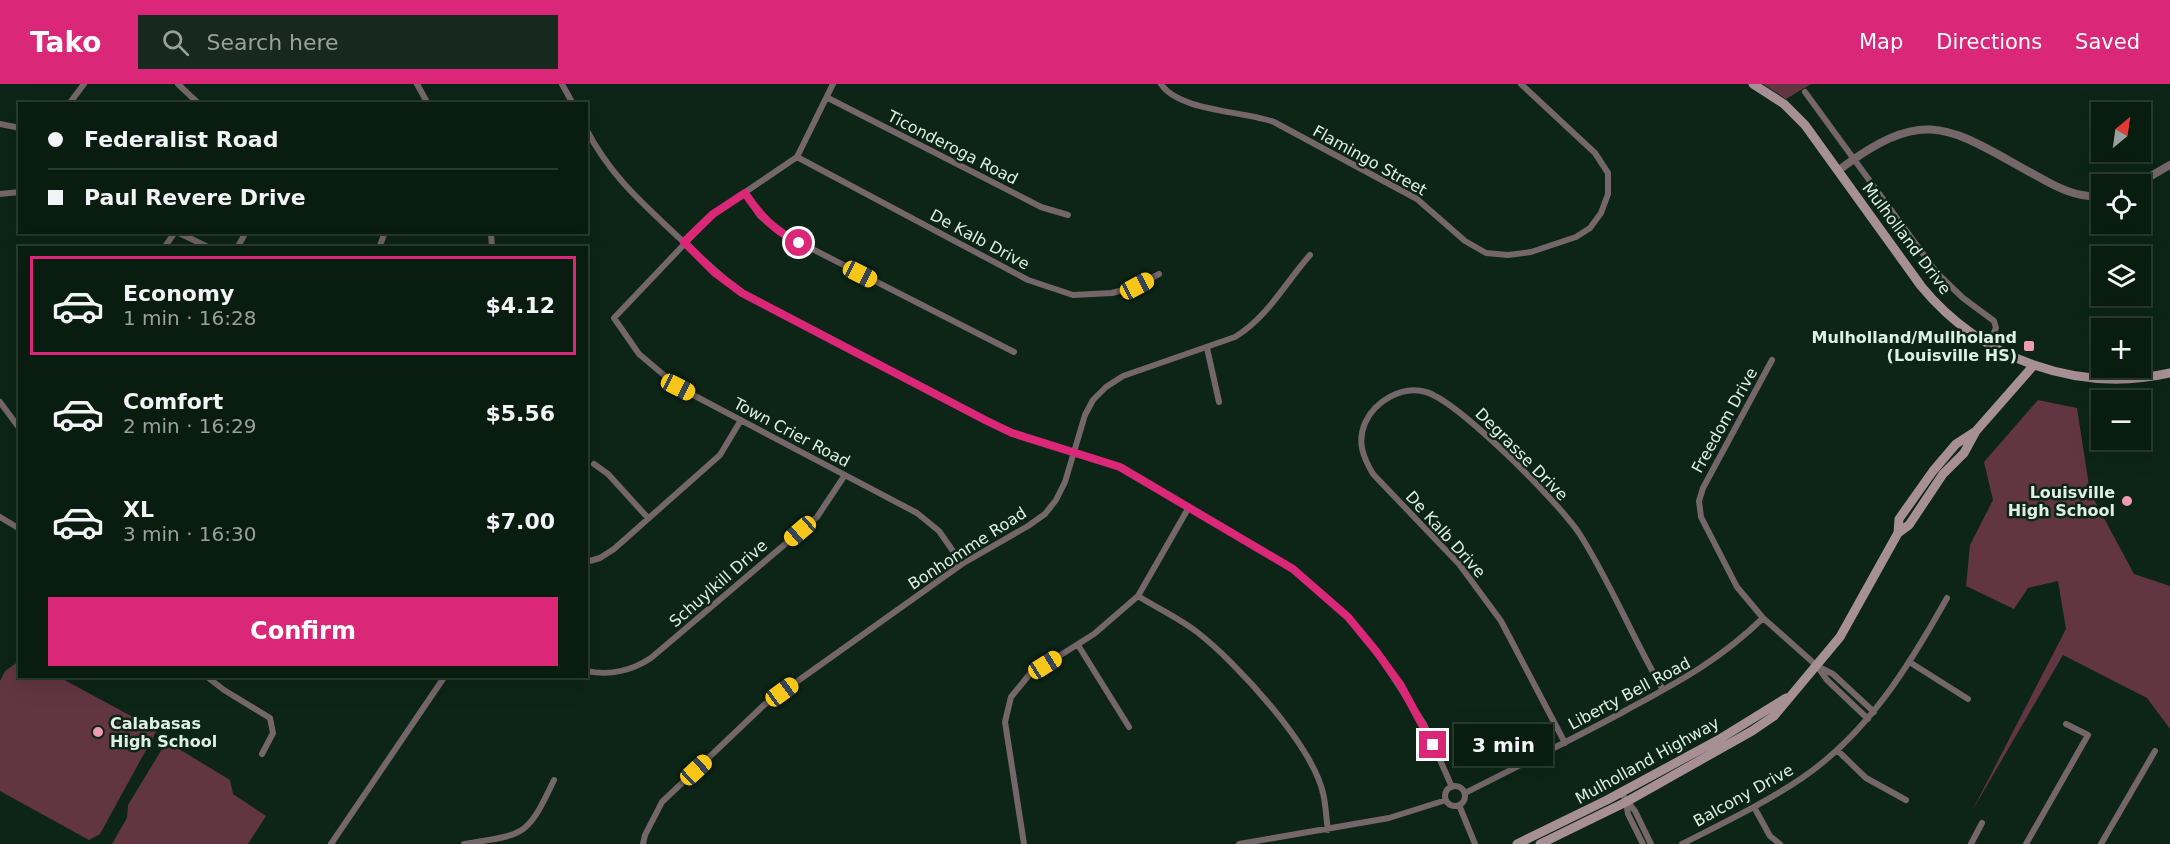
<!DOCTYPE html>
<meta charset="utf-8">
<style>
:root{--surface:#091c10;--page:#17291e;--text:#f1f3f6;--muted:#99a19f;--line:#293a30;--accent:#db2777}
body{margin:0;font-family:"DejaVu Sans",sans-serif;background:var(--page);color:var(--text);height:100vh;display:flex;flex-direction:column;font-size:22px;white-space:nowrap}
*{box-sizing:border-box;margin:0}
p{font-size:20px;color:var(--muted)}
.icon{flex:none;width:33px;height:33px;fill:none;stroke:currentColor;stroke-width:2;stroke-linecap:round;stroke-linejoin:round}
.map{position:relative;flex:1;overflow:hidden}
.drawer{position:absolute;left:18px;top:162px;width:570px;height:432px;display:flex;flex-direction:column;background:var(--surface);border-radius:0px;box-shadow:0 6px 24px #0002,0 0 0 2px var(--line)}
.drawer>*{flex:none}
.banner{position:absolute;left:18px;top:18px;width:570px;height:132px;border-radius:0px;box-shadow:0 6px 24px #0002,0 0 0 2px var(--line);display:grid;align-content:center;height:132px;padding:0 30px;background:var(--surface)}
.needle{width:39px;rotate:29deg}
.fabs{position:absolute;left:2091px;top:18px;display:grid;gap:12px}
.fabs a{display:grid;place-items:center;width:60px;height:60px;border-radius:0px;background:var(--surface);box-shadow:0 6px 24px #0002,0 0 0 2px var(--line);font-size:30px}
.end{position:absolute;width:27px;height:27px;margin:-14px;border:8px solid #db2777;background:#fff;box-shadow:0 0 0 3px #fff}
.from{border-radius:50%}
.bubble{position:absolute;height:42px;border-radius:0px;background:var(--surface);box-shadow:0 6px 24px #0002,0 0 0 2px var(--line);font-size:20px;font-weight:800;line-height:42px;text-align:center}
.car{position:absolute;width:18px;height:36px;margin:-18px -9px;border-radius:8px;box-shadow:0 0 4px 2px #0007;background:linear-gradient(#f5c518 24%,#345 0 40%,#f5c518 0 76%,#345 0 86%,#f5c518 0)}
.banner b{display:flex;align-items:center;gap:21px;height:57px;font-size:22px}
.banner b+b{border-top:2px solid var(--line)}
.banner i{width:15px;height:15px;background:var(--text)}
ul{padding:10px 0 0;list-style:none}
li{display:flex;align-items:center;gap:18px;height:99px;margin:0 12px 9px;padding:0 18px;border:3px solid transparent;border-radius:0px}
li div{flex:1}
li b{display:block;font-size:22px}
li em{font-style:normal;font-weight:800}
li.active{border-color:var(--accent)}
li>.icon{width:54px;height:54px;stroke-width:1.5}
.action{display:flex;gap:12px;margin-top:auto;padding:12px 30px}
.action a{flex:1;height:69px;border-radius:0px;background:var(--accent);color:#fff;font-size:24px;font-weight:800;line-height:69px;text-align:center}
header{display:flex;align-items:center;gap:36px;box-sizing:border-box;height:84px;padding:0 30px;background:var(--accent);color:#fff}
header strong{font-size:28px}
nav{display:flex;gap:33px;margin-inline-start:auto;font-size:21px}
.search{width:420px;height:54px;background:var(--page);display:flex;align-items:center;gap:15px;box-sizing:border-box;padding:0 21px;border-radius:0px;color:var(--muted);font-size:22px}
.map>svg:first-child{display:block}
.green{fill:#623543}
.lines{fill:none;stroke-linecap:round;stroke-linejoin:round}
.minor{stroke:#75666a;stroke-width:6}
.tertiary{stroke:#75666a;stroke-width:8}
.secondary{stroke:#a68f95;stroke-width:9}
.route{stroke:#db2777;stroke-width:8}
.poi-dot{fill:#f19ab3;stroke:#0c2516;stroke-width:2}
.labels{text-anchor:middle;stroke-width:5;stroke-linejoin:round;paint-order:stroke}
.street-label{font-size:16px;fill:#dfefe4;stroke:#0c2516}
.poi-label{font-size:16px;font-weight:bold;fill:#dfefe4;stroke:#0c2516;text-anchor:end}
</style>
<header>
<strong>Tako</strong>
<div class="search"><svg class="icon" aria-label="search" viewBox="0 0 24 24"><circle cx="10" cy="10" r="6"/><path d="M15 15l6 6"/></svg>Search here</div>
<nav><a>Map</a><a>Directions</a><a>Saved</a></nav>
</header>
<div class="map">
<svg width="2170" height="760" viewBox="0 0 2170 760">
<rect width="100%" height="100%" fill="#0c2516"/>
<path class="green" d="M 1763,0 L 1811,0 L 1786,15 Z
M 2038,316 L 2077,324 L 2090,408 L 2134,490 L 2170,502 L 2170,645 L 2147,614 L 2063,571 L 1972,727 L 2066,545 L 2058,497 L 2028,504 L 2014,525 L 1966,502 L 1970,461 L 1993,416 L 1984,378 Z
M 19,577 L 20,592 L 59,593 L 157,646 L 100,750 L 89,756 L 0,707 L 0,597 L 5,587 Z
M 174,662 L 230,696 L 233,710 L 266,732 L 248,760 L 112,760 L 127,734 L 128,721 L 162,665 Z"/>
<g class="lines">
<path class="minor" d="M 178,0 L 199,20
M 417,0 L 428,20
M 562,0 L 573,20
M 833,0 L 797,73 L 713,130 L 614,234 L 639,270 L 678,303 L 917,429 L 939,447 L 962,480
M 1161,0 C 1178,27 1244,27 1274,38 L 1417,115 L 1465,157 L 1486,169 L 1508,171 L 1531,168 L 1576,153 L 1590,144 L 1601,129 L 1608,110 L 1608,89 L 1595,69 L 1521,0
M 1805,8 L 1937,189 L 1963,214 L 1994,237 L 1996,244 L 1989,260
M 828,14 L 1041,123 L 1068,131
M 69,20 L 84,0
M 0,40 L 20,44
M 586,45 C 611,92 638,115 676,151 C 698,171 719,191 742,209 L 987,337 L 1013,349 L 1120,383 L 1293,485 L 1348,533 L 1376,567 L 1424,640 L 1452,703
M 797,73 L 1028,196 L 1073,211 L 1112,209 L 1137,202 L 1159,190
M 745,109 L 760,132 L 779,148 L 1014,268
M 0,110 L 20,108
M 177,148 L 210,164
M 491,148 L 492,164
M 164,164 L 175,148
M 237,164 L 246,148
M 379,164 L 385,148
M 1207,264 L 1219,318
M 1772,276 L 1703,404 L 1699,417 L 1701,433 L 1737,503 L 1763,534 L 1817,582 L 1827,596 L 1868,635
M 0,318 L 20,345
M 594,380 L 608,390 L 648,434
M 0,433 L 20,445
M 586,478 L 600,474 L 614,465 L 720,371 L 741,336
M 1138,512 C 1157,524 1179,534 1197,548 C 1236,578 1312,661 1323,709 C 1326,721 1326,734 1328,746
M 1078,561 L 1129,643
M 1911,579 L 1968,615
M 1821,584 L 1833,590 L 1874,628
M 586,587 C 611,592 631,587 651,574 L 817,433 L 845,391
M 206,592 L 224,606 L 270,634 L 273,649 L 262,670
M 1565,659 L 1501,537 L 1459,480 L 1373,390 C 1363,373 1357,358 1365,339 C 1375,317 1402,301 1426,308 C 1459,318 1558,418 1579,449 C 1611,499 1633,555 1663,606
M 1837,666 L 1866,694 L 1906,716
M1445 712a10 10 0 1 1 20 0a10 10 0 1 1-20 0Z
M 1465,709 C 1518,682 1571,656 1623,628 C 1676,599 1719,577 1763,534
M 1621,709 L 1635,727 L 1651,760
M 1626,718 L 1628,730 L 1643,760
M 1459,721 L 1475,760
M 1754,723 L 1770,752 L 1780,760
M 331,760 L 445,592
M 464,760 C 526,750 527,753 554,696
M 643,760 L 645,751 L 662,718 L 764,621 L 962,480 L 1028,442 L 1045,430 L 1056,416 L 1065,398 L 1085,331 L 1093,316 L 1106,303 L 1123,292 L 1235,253 C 1268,233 1285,199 1310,171
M 1024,760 L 1005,638 L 1011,613 L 1029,591 L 1094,550 L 1138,512 L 1189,423
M 1239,760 L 1389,734 L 1446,716
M 1682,760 C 1723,739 1765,719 1802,694 C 1868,649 1909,582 1947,514
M 1971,760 L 1982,739
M 2026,760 L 2088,651 L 2066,640
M 2101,760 L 2155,667"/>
<path class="tertiary" d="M 1839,86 C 1927,20 1949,44 2037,92 C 2058,104 2077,114 2102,112
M 2137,100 L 2170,81"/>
<path class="secondary" d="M 1753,0 L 1784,20 L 1805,41 L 1921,202 C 1981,275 2077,310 2170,289
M 1898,449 L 1909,441 L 1943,390 L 1964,369 L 1976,347 L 2034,281
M 1517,760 L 1607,716 L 1718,656 L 1786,614
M 1540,760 L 1626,718 L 1752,647 L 1774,632 L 1840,553 L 1898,449 L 1899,435 L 1933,387 L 1956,360 L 1976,347"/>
</g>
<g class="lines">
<path class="route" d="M 799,159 C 774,146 760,132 745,109 L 713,130 L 684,158 L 714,188 L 742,209 L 987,337 L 1012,349 L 1120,383 L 1293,485 L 1348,533 L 1376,567 L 1400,600 L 1433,661"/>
</g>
<g class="poi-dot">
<rect x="2023" y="256" width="12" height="12" rx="3"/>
<circle cx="2127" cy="417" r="6"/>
<circle cx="98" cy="648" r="6"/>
</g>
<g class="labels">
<g class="street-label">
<text transform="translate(953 63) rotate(27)" y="6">Ticonderoga Road</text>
<text transform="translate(1370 76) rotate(29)" y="6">Flamingo Street</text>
<text transform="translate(1907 154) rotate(53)" y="6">Mulholland Drive</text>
<text transform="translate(980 155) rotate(28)" y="6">De Kalb Drive</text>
<text transform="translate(1724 336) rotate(-61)" y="6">Freedom Drive</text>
<text transform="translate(792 348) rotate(28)" y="6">Town Crier Road</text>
<text transform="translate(1522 370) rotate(45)" y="6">Degrasse Drive</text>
<text transform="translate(1446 450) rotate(48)" y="6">De Kalb Drive</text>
<text transform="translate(967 464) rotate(-33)" y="6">Bonhomme Road</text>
<text transform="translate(718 499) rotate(-41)" y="6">Schuylkill Drive</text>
<text transform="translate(1629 609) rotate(-28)" y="6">Liberty Bell Road</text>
<text transform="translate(1647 676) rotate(-29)" y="6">Mulholland Highway</text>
<text transform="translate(1743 711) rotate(-29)" y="6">Balcony Drive</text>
</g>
<g class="poi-label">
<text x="2017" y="259">Mulholland/Mullholand<tspan x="2017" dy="18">(Louisville HS)</tspan></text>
<text x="2115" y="414">Louisville<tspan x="2115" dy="18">High School</tspan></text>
<text x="110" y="645" text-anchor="start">Calabasas<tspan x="110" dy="18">High School</tspan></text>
</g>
</g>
</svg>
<div class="fabs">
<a><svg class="needle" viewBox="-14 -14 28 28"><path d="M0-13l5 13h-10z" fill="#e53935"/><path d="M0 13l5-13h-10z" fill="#99a19f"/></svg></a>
<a><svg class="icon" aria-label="locate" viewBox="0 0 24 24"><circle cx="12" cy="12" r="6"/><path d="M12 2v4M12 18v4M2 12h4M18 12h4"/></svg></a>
<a><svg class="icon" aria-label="layers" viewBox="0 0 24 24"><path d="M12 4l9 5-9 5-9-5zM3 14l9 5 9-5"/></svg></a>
<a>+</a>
<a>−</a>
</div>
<i class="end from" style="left:799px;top:159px"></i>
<i class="end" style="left:1433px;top:661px"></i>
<div class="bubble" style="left:1454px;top:640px;width:99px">3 min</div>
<i class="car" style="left:860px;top:190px;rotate:117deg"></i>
<i class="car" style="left:1137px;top:202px;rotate:62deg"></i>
<i class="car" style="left:678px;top:303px;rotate:117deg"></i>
<i class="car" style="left:800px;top:447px;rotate:229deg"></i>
<i class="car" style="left:1045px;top:581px;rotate:58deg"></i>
<i class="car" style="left:782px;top:608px;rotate:54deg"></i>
<i class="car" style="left:696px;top:686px;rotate:47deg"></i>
<div class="banner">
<b><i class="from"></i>Federalist Road</b>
<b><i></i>Paul Revere Drive</b>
</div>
<section class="drawer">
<ul>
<li class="active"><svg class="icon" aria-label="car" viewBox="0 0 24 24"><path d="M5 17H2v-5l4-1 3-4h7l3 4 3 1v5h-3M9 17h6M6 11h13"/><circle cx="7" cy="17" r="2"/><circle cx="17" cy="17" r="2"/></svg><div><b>Economy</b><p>1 min · 16:28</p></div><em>$4.12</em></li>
<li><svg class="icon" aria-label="car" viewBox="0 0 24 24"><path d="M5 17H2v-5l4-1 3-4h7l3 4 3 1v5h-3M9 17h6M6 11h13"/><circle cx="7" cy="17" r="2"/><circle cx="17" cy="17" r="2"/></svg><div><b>Comfort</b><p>2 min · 16:29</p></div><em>$5.56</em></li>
<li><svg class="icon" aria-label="car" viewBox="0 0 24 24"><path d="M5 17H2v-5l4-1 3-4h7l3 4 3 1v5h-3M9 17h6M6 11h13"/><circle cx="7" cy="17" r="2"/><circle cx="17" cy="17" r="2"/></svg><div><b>XL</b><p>3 min · 16:30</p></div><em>$7.00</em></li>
</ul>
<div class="action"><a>Confirm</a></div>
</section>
</div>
